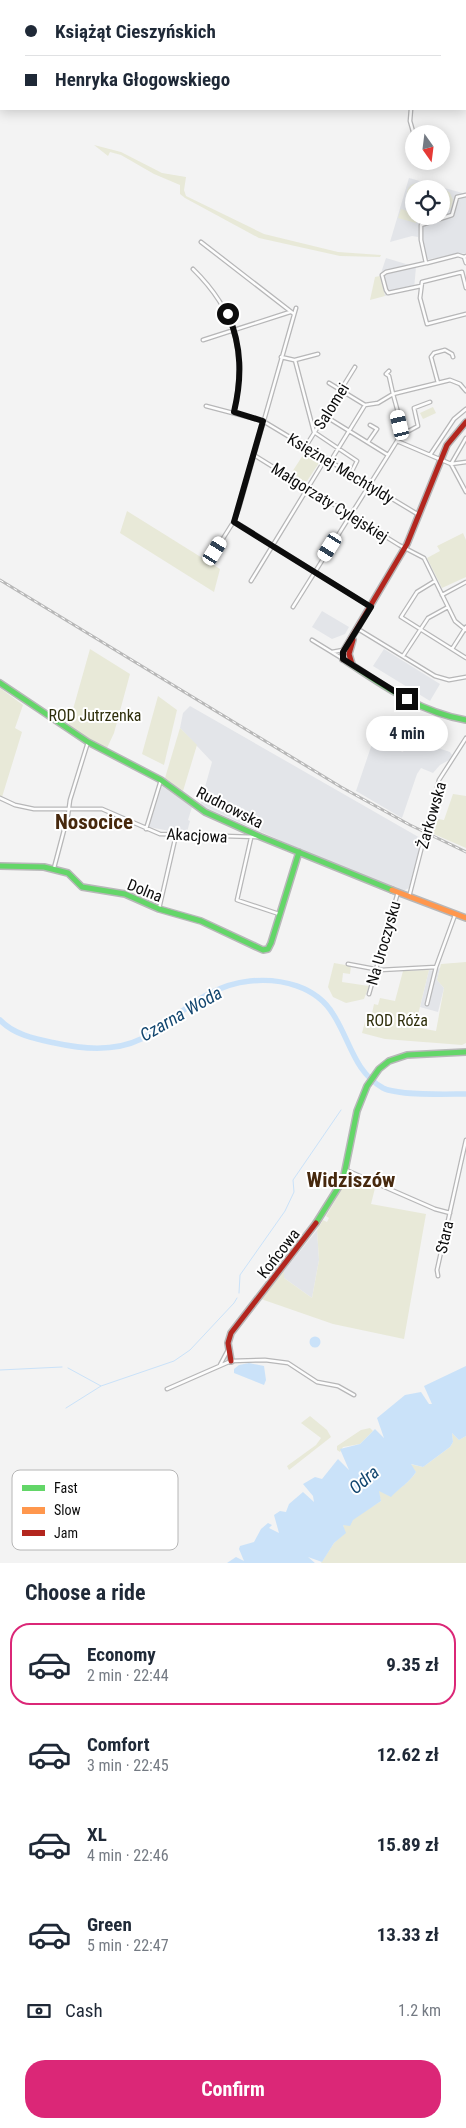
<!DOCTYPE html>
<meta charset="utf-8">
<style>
:root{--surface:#fff;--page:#f2f2f3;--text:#1f2937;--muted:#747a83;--line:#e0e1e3;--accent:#db2777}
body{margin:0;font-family:"Roboto Condensed",sans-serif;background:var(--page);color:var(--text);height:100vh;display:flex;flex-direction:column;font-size:19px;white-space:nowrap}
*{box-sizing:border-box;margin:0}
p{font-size:16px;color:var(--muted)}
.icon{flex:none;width:28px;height:28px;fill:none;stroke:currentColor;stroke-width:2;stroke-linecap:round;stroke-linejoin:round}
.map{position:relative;height:1563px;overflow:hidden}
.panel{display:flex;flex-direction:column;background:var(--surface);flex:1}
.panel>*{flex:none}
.top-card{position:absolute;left:0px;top:0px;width:466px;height:110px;box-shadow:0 2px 12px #0003;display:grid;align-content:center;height:110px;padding:0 25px;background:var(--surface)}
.needle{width:32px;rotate:166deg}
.controls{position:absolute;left:405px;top:125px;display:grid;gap:10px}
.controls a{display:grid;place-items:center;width:45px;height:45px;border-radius:50%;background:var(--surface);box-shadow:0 2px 12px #0003;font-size:25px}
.end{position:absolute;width:22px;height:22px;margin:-11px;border:6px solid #0c0c0c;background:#fff;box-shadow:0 0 0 2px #fff}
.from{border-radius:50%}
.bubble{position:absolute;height:35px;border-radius:18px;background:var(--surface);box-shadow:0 2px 12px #0003;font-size:16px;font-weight:700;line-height:35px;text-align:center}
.car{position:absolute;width:15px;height:30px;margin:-15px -8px;border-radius:6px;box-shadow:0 0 4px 1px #0007;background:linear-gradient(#fff 24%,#345 0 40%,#fff 0 76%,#345 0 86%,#fff 0)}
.top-card b{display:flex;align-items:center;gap:18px;height:48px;font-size:19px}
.top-card b+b{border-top:1px solid var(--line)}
.top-card i{width:12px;height:12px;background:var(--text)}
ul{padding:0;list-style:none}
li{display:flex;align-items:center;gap:15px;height:82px;margin:0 10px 8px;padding:0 15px;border:2px solid transparent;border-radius:20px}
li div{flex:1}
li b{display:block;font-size:19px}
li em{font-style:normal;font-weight:700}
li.on{border-color:var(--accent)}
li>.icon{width:45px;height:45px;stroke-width:1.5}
h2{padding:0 25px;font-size:22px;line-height:60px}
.pay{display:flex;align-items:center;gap:12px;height:55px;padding:0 25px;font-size:19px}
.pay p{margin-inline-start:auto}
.cta{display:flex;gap:10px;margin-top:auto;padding:10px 25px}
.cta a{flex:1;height:58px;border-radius:20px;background:var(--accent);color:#fff;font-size:20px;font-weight:700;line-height:58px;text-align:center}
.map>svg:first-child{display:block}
.built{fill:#e3e5e9;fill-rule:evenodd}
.green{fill:#e8e9d8}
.water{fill:#cae2f9}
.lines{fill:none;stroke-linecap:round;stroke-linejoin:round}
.stream{stroke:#cae2f9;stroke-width:1}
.river{stroke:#cae2f9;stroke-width:5.5}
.street-casing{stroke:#b7b7b8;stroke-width:5}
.fast-casing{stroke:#b7b7b8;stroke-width:8}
.slow-casing{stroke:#b7b7b8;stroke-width:8}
.jam-casing{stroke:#b7b7b8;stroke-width:8}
.street{stroke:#fdfdfd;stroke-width:2.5}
.fast{stroke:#63d668;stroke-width:5}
.slow{stroke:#ff974d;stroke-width:5}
.jam{stroke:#b3261e;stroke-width:5}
.rail-casing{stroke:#b8b8b8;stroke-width:3}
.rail{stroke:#fff;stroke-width:1;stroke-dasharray:4;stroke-linecap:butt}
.route{stroke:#0c0c0c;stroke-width:6}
.labels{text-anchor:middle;stroke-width:4;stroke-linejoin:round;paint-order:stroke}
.street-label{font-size:16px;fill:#0c0c0c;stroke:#fff}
.park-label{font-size:16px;fill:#2e2e0b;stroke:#fff}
.water-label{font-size:18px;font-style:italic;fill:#12466f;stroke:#fff}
.district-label{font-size:21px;font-weight:bold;fill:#47290e;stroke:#fff}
.key{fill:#fff;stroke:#b6b6b6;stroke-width:1}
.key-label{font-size:14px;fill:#0c0c0c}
</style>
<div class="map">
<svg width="466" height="1563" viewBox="0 0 466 1563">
<rect width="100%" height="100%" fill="#f3f3f3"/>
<path class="built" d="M 409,178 L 466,194 L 466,253 L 424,260 L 418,237 L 412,236 L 390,242 ZM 414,189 L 441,189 L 441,216 L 414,216 Z
M 386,258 L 416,267 L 414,289 L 385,296 L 380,276 Z
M 322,611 L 349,627 L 345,634 L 332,639 L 312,627 Z
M 384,649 L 440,684 L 430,701 L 373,666 Z
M 190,706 L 422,839 L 409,888 L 403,891 L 320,858 L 200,805 L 212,762 L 180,728 L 183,713 Z
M 409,740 L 425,747 L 426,744 L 450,752 L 452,755 L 449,760 L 440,765 L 433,773 L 421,768 L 417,774 L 402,818 L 356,791 L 373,741 L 403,752 Z
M 162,786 L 192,807 L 188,820 L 190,821 L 187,832 L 175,832 L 149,827 Z
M 440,968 L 437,980 L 444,988 L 438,1012 L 420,1007 L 429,970 L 434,971 Z
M 317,1230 L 319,1260 L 312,1298 L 284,1278 L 284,1271 Z"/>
<path class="green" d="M 94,145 L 121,152 L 162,173 L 186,177 L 184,190 L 186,196 L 264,234 L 338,252 L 381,255 L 380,257 L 340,256 L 259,238 L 185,198 L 180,194 L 180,185 L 154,174 L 121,155 L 110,152 L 108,156 Z
M 416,183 L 446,190 L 450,193 L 453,200 L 451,208 L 441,214 L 441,189 L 414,189 L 414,207 L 408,205 C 407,195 404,187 416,183 Z
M 401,209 L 414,213 L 414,216 L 418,216 L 416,223 L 398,218 Z
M 380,276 L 385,296 L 370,300 L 375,277 Z
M 433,407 L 436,413 L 423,419 L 420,413 Z
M 308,451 L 318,458 L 319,463 L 307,481 L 304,482 L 293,475 L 292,472 L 305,452 Z
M 127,511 L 220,569 L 214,592 L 120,533 Z
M 463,533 L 466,540 L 466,577 L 442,588 L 427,558 L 440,551 L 437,546 Z
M 90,649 L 130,674 L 114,733 L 107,748 L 68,727 Z
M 0,688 L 23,705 L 15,728 L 22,732 L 2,797 L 0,796 Z
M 158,696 L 177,710 L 164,765 L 142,754 Z
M 180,728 L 197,745 L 183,791 L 165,778 Z
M 453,794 L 466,796 L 466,848 L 429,832 L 432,818 L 444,820 Z
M 466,962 L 466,1043 L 462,1045 L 385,1039 L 362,1033 L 366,1018 L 371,1018 L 374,1004 L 378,1005 L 380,998 L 395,1001 L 403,971 L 429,970 L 415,1027 L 436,1031 L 444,988 L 437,980 L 441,964 Z
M 334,963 L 351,966 L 350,974 L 343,973 L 342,982 L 369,986 L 364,999 L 346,1003 L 333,997 L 328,987 Z
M 346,1182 L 375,1188 L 371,1204 L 426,1214 L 404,1339 L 333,1324 L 261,1299 L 284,1271 L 284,1278 L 312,1298 L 319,1260 L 317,1230 L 323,1220 L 327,1222 L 329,1218 L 326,1216 Z
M 310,1416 L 327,1430 L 331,1437 L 289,1470 L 287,1466 L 316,1445 L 321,1438 L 301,1423 Z
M 370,1428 L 373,1431 L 360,1444 L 343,1447 L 340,1452 L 337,1450 L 337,1446 L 361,1430 Z
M 452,1433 L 459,1440 L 466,1436 L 466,1563 L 321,1563 L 334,1543 L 345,1533 L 343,1525 L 381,1501 L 378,1490 L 391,1496 C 399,1488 410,1482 416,1472 L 410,1464 L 423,1467 L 450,1447 L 453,1442 Z"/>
<path class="water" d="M309.5 1342a5.5 5.5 0 1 1 11 0a5.5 5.5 0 1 1-11 0Z
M 249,1363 L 264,1366 L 266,1380 L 264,1385 L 234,1373 L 234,1369 L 239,1365 Z
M 466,1366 L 466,1436 L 459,1440 L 452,1433 L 453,1442 L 450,1447 L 423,1467 L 411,1464 L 416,1472 C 410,1482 399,1488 391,1497 L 379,1491 L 381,1501 L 353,1520 L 350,1526 L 343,1525 L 346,1533 L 334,1543 L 322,1562 L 308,1557 L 315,1563 L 227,1563 L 236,1557 L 244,1561 L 239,1549 L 240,1546 L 254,1542 L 261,1529 L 268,1523 L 272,1525 L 269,1528 L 279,1533 L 274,1515 L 280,1511 L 286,1512 L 289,1504 L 303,1492 L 314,1502 L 313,1496 L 303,1484 L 315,1477 L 322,1479 L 338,1459 L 349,1470 L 340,1449 L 360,1444 L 375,1429 L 384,1438 L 377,1418 L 405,1395 L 421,1392 L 429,1404 L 432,1404 L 424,1386 Z"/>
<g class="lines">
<path class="stream" d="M 239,1293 L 240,1275 L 285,1211 L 294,1192 L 293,1180 L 341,1110
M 0,1370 L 62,1367
M 101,1386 L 174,1361 L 190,1350 L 234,1303 L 237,1298
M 66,1408 L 101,1386 L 68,1368"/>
<path class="river" d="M 0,1020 C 14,1035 36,1039 55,1043 C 82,1049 115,1052 141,1039 C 179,1018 203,986 250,981 C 281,978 316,986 333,1014 C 350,1040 354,1072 383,1088 C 399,1096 447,1094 466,1094"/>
<defs>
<path id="street" d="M 393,1 L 394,0
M 465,101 L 466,101
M 411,109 L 410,121 L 414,135
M 201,242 L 294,314
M 466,256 L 464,257 L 466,263
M 427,263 L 458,255 L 464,257
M 193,269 C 236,311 247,354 234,412
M 421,286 L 388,293 L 386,290 L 382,275 L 386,272 L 426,263 L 421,240 L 421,225 L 452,215 L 457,197 L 466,195
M 466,288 L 462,272 L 422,282 L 420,298 L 427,324 L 466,314
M 203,340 L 290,312
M 318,354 L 295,360 L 314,432 L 357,461 L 351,473
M 281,357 L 294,360
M 329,383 L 365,405 L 378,403 L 393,394 L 389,376 L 386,374 L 389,371
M 438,383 L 431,357 L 434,353 L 445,350 L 452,354 L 453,357
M 466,391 L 460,384 L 450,380 L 393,394 C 397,410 404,426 397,441 L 451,464 L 466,492
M 206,406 L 263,421 L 419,515
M 325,416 L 388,455
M 400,433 L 405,433 L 418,426 L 414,408 L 430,402
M 368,442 L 377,429 L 370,425
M 306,446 L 355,367
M 254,455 L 399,545 L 424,558 L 455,621 L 466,630
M 430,455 L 454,419 L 466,409
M 333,457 L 365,405
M 451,464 L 466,438
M 451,464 L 466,462
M 234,521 L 371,607
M 212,556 L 234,521 L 239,508 L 296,308
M 251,581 L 326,458
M 435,581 L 417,592 L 401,617 L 466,658
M 442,595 L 466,582
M 293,607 L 397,441
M 358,629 L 435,676 L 449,680 L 466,677
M 312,640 L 343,659
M 452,649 L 466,627
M 332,652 L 343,650
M 403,656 L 428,618 L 448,607
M 0,798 L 15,805 L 34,809 L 102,809 L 160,834 L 258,837
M 146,829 L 161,780
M 251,838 L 237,900 L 279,914
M 54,868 L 68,815 L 70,800 L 88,742
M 409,897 L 439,780 L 466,738
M 159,909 L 176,835
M 348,964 L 380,970 L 436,967
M 369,994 L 398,892
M 427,1004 L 436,967 L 455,915
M 346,1170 L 435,1209 L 450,1213
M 438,1276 L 437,1270 L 466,1140
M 220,1365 L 228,1350
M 167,1389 L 231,1361 L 265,1360 L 288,1363 L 317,1382 L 338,1386 L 354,1395"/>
<path id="fast" d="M 343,659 C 382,685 419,712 466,720
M 0,683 L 88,742 L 161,780 L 205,812 L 261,837 L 392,890
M 0,866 L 44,867 L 68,873 L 82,887 L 125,894 L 159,909 L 201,921 L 263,950 L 268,949 L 271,943 L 299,852
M 316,1223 L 343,1180 L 357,1111 L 367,1086 L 379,1069 L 389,1061 L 407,1055 L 466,1052"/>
<path id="slow" d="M 392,890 L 466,918"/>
<path id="jam" d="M 343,659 L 343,652 L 407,544 L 447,445 L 466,422
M 352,664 L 349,654 L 353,640
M 231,1361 L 228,1343 L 231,1333 L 316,1223"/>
</defs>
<use href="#street" class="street-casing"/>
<use href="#fast" class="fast-casing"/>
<use href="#slow" class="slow-casing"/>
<use href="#jam" class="jam-casing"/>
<use href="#street" class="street"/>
<use href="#fast" class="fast"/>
<use href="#slow" class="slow"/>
<use href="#jam" class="jam"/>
<defs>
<path id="rail" d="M 0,580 L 341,787 L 410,825 L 466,852"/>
</defs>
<use href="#rail" class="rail-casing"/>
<use href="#rail" class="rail"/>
</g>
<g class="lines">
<path class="route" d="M 228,314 C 242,347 242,378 234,412 L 263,421 L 234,522 L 371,607 L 343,652 L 343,659 L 407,699"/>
</g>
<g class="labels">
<g class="street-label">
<text transform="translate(331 406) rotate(-58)" y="6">Salomei</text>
<text transform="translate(341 468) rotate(31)" y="6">Księżnej Mechtyldy</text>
<text transform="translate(330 502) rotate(32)" y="6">Małgorzaty Cylejskiej</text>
<text transform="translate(230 807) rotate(27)" y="6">Rudnowska</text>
<text transform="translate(431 815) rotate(-74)" y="6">Żarkowska</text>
<text transform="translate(197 835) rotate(3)" y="6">Akacjowa</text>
<text transform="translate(145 890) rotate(22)" y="6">Dolna</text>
<text transform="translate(383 943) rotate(-74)" y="6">Na Uroczysku</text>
<text transform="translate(444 1237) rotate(-77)" y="6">Stara</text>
<text transform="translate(278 1253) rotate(-52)" y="6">Końcowa</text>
</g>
<g class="park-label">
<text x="95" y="721">ROD Jutrzenka</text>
<text x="397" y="1026">ROD Róża</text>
</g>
<g class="water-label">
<text transform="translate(181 1014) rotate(-30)" y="6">Czarna Woda</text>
<text transform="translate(364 1480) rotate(-40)" y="6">Odra</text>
</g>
<g class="district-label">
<text x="94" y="829">Nosocice</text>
<text x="351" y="1187">Widziszów</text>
</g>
</g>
<rect x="12" y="1470" width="166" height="80" rx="8" class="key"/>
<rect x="22" y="1485" width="23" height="6" fill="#63d668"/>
<rect x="22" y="1507" width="23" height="7" fill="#ff974d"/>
<rect x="22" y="1530" width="23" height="6" fill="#b3261e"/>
<g class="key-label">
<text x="54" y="1493">Fast</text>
<text x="54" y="1515">Slow</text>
<text x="54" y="1538">Jam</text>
</g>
</svg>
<div class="controls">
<a><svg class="needle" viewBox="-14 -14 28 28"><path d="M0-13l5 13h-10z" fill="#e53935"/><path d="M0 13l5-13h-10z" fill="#747a83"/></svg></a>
<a><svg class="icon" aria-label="locate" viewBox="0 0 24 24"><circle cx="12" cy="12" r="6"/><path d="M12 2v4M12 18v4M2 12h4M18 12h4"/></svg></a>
</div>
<i class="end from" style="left:228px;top:314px"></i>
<i class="end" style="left:407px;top:699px"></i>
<div class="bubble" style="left:366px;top:716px;width:82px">4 min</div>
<i class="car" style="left:400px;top:425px;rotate:347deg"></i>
<i class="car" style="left:330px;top:547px;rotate:212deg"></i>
<i class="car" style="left:215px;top:551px;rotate:32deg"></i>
<div class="top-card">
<b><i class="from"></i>Książąt Cieszyńskich</b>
<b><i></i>Henryka Głogowskiego</b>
</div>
</div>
<section class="panel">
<h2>Choose a ride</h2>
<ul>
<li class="on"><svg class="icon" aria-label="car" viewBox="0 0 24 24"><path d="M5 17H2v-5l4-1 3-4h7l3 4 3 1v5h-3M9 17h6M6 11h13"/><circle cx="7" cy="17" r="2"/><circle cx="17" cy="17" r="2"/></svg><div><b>Economy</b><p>2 min · 22:44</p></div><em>9.35 zł</em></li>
<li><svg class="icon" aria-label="car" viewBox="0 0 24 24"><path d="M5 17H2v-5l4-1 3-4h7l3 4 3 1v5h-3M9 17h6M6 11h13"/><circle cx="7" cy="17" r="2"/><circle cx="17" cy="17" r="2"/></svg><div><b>Comfort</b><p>3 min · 22:45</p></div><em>12.62 zł</em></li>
<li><svg class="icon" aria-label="car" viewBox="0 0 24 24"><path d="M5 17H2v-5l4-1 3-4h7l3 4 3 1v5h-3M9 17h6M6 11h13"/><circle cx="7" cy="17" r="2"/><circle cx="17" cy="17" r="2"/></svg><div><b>XL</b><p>4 min · 22:46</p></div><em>15.89 zł</em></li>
<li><svg class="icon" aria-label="car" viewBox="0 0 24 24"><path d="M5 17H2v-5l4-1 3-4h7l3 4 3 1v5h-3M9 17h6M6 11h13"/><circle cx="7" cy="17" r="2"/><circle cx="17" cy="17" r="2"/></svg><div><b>Green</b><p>5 min · 22:47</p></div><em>13.33 zł</em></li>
</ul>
<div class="pay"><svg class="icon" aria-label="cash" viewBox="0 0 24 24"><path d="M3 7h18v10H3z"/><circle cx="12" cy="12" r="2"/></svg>Cash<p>1.2 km</p></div>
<div class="cta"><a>Confirm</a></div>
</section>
